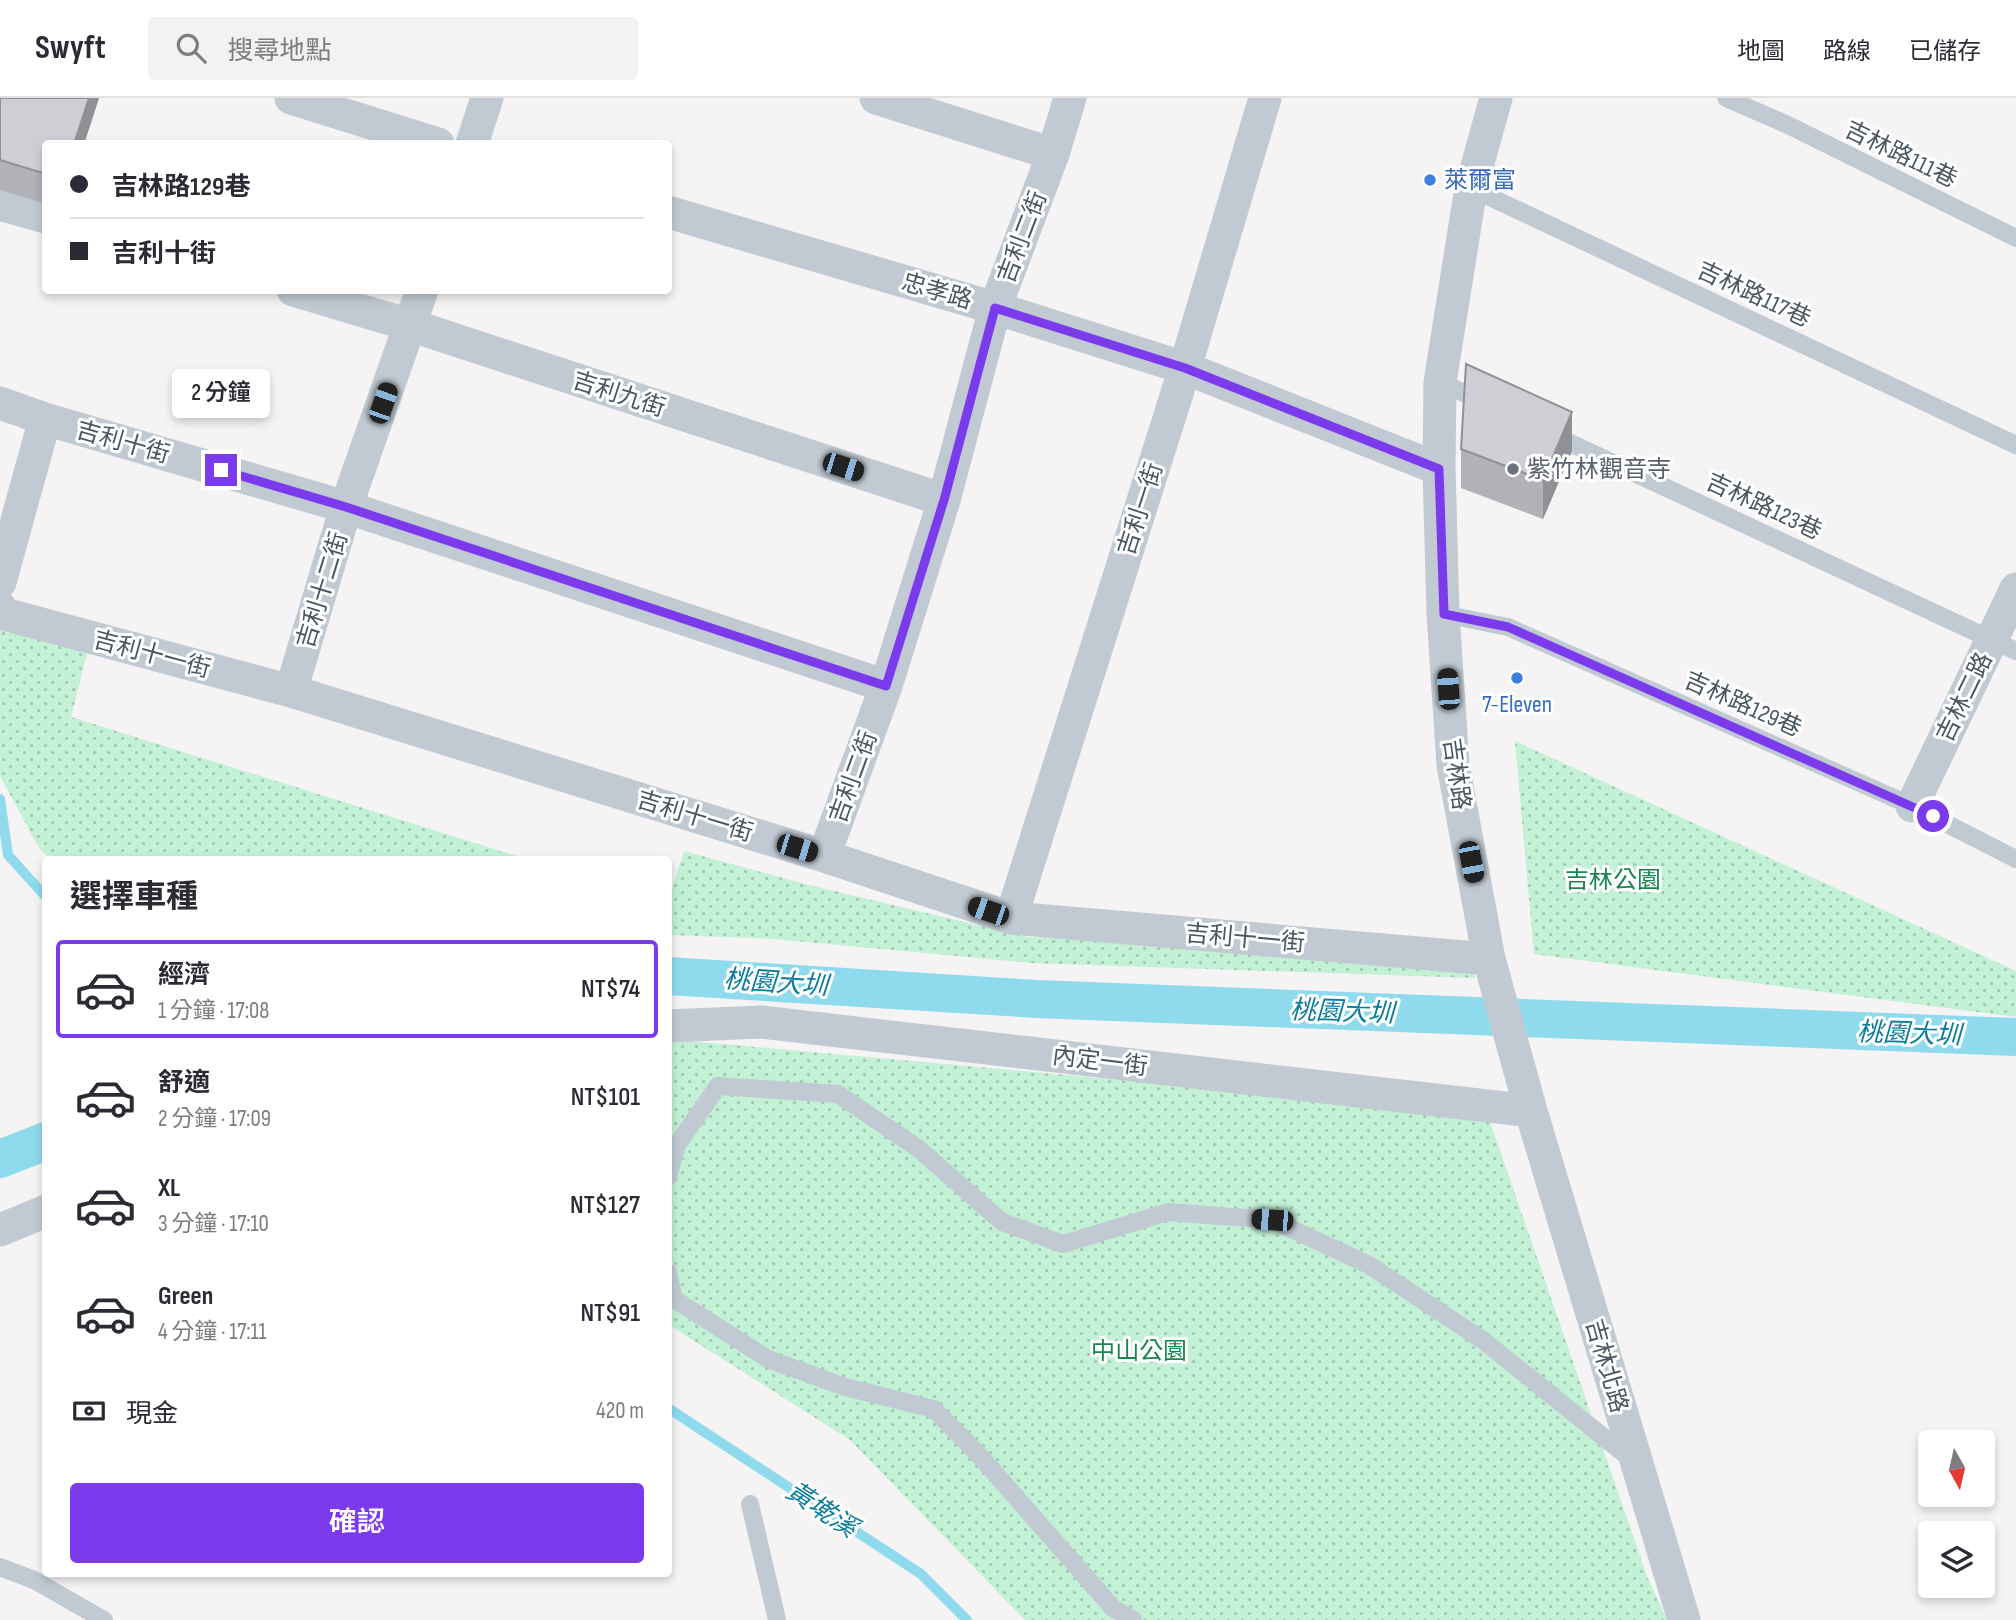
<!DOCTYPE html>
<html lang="zh-TW">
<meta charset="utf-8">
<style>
:root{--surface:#fff;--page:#f2f2f3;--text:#2b2b33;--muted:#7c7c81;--line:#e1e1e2;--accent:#7c3aed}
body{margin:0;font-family:"Sofia Sans Condensed","Noto Sans TC",sans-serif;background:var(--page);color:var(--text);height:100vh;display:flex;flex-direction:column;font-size:26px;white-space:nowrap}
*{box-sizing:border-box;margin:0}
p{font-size:23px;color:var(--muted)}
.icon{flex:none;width:38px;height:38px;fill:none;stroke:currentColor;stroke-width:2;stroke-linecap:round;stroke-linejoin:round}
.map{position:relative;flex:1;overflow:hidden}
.side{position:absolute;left:42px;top:758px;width:630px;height:721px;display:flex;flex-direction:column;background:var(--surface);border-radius:7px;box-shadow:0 4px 10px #0003}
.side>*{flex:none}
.hud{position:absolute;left:42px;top:42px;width:630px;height:154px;border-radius:7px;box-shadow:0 4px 10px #0003;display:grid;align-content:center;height:154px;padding:0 28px;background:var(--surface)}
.needle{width:46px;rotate:172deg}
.tools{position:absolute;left:1918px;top:1332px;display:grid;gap:14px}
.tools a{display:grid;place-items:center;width:77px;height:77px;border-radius:7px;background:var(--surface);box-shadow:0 4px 10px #0003;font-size:35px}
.end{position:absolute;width:32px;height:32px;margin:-16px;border:9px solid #7c3aed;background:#fff;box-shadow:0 0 0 4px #fff}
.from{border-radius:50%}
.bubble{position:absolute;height:49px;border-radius:7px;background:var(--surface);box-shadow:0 4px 10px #0003;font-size:23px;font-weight:600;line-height:49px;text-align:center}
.car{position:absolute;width:21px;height:42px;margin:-21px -10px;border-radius:9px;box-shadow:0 0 5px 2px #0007;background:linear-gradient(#222 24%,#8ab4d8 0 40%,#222 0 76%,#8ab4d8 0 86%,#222 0)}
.hud b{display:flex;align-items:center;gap:24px;height:66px;font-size:26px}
.hud b+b{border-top:2px solid var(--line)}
.hud i{width:18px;height:18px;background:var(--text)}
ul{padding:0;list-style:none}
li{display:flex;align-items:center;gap:21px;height:98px;margin:0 14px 10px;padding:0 14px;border:4px solid transparent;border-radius:7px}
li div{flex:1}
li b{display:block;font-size:26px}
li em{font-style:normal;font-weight:600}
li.on{border-color:var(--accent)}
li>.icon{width:63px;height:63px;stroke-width:1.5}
h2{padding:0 28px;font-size:32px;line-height:84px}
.pay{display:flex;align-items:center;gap:18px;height:77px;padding:0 28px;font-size:26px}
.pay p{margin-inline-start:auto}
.button{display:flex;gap:14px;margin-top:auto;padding:14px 28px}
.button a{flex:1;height:80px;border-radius:7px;background:var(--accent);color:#fff;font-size:28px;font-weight:600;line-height:80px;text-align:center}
header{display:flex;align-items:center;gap:42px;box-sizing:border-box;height:98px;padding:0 35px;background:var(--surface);border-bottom:2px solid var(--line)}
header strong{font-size:33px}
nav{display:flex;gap:38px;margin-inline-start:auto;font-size:24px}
.search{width:490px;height:63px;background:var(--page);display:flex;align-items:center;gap:18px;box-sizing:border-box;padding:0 24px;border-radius:7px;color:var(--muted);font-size:26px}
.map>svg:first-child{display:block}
.park{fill:url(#park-dots)}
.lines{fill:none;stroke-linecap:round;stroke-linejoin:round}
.stream{stroke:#90daee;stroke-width:10}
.canal{stroke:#90daee;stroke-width:38}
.service{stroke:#c1cad2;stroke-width:18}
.minor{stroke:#c1cad2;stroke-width:33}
.wall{fill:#b0b2b7}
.shaded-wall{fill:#909195}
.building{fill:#cdcfd5;stroke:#909195;stroke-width:2}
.route{stroke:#7c3aed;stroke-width:9}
.shop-dot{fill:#3f7fe0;stroke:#fff;stroke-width:2.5}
.worship-dot{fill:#6b7280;stroke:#fff;stroke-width:2.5}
.labels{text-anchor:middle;stroke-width:6;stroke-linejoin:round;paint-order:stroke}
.street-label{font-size:24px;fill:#4a5661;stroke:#fff}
.shop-label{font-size:24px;fill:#366cbe;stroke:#fff;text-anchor:start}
.worship-label{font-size:24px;fill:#5b616d;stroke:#fff;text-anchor:start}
.park-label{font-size:24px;fill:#17864f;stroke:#fff}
.water-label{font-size:26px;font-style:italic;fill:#0c7c9b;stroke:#fff}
</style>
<header>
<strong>Swyft</strong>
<div class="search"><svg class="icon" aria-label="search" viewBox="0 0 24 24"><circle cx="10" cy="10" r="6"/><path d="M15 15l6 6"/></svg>搜尋地點</div>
<nav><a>地圖</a><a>路線</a><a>已儲存</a></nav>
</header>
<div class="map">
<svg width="2016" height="1522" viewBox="0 0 2016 1522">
<defs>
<pattern id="park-dots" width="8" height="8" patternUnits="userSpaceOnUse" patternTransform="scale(1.75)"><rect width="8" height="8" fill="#c3f1d5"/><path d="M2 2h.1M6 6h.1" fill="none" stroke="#a0c6b0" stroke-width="1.8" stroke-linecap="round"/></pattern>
</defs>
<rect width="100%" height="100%" fill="#f5f3f3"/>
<path class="park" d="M 0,510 L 90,543 L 71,619 L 526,761 L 51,761 L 39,750 L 0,678 Z
M 1515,643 L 2016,873 L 2016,919 L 1534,856 Z
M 684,753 L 813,788 L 1028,839 L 1471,852 L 1475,880 L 1032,865 L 774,841 L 669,837 L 669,800 Z
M 668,941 L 1487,1015 L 1647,1478 L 1667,1522 L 1025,1522 L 850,1342 L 669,1227 Z"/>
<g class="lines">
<path class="stream" d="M 0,701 L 8,757 L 46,799
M 668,1310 L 921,1476 L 967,1522"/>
<path class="canal" d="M 668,878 L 1037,901 L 2016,939
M 0,1061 L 46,1043"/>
<path class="service" d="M 1726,0 L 1788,27 L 2016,140
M 1471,90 L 2016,347
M 1440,284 L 1486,305
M 1553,337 L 2016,553
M 1443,516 L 1508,529 L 1912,708 L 2016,761
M 668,1079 L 677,1047 L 718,988 L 838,996 L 919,1051 L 1002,1124 L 1063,1146 L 1168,1114 L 1272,1122 L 1369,1167 L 1484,1243 L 1632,1362
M 668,1174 L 674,1201 L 768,1261 L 845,1289 L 934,1311 L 979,1357 L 1113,1510 L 1133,1522
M 750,1406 L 777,1522
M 0,1469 L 34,1482 L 104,1522"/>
<path class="minor" d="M 291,0 L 438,46
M 876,0 L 1053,56
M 1496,0 L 1471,90 L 1440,284 L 1439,371 L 1443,516 L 1453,667 L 1489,861 L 1531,1013 L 1684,1522
M 472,46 L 487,0
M 0,106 L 46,119
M 668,114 L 995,210 L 1185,270 L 1439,371
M 293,192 L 410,227 L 944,402
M 0,305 L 45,321 L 346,409 L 886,588
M 0,484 L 45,321
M 0,509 L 4,516 L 291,593 L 824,758 L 1011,820 L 1489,861
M 291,593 L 346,409 L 422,192
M 1912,708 L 2016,491
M 824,758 L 886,588 L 944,402 L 995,210 L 1053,56 L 1070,0
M 1011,820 L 1185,270 L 1265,0
M 668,928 L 761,924 L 1531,1013
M 0,1132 L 46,1113"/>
</g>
<path class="wall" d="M 0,0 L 99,0 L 84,46 L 46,46 L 46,106 L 0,92 Z
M 1461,351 L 1572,353 L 1543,421 L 1461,390 Z"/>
<path class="shaded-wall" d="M 89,0 L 99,0 L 84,46 L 74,46 Z
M 1572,314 L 1572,353 L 1543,421 L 1543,382 Z"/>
<path class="building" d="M 0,0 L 89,0 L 74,46 L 46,46 L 46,76 L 0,62 Z
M 1466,266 L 1572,314 L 1543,382 L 1461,351 Z"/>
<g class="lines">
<path class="route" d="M 221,372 L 346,409 L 886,588 L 944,402 L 995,210 L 1185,270 L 1439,371 L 1444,516 L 1508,529 L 1933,718"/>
</g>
<g class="shop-dot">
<circle cx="1430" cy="82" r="7"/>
<circle cx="1517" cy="580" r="7"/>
</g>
<circle class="worship-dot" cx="1513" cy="371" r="7"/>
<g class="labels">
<g class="street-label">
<text transform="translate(1901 56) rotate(26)" y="8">吉林路111巷</text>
<text transform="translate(1022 139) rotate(-69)" y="8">吉利二街</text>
<text transform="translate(937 193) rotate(16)" y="8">忠孝路</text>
<text transform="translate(1754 196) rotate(25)" y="8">吉林路117巷</text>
<text transform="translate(619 296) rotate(18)" y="8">吉利九街</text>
<text transform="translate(123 344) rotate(16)" y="8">吉利十街</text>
<text transform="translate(1764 408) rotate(25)" y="8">吉林路123巷</text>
<text transform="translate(1140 411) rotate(-72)" y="8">吉利一街</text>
<text transform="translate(322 492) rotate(-73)" y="8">吉利十二街</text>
<text transform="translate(152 556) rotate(15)" y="8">吉利十一街</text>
<text transform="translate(1964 599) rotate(-64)" y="8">吉林二路</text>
<text transform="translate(1743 606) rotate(24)" y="8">吉林路129巷</text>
<text transform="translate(1457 676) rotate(82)" y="8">吉林路</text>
<text transform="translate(853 679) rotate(-70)" y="8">吉利二街</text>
<text transform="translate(695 718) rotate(17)" y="8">吉利十一街</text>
<text transform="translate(1245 840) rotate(5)" y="8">吉利十一街</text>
<text transform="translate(1100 963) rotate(7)" y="8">內定一街</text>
<text transform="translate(1607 1268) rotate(74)" y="8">吉林北路</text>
</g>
<g class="shop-label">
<text x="1444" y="90">萊爾富</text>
<text x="1517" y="614" text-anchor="middle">7-Eleven</text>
</g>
<g class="worship-label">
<text x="1527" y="379">紫竹林觀音寺</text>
</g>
<g class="park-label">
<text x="1613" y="790">吉林公園</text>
<text x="1139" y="1261">中山公園</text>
</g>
<g class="water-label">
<text transform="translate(776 884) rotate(4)" y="9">桃園大圳</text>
<text transform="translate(1342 913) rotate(2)" y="9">桃園大圳</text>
<text transform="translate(1909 935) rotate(2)" y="9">桃園大圳</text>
<text transform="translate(822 1411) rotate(33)" y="9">黃墘溪</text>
</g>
</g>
</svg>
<div class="tools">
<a><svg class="needle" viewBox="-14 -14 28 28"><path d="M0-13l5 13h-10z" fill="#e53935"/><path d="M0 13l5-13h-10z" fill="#7c7c81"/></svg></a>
<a><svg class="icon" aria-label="layers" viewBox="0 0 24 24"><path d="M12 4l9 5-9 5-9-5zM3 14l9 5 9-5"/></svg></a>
</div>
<i class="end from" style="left:1933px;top:718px"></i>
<i class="end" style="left:221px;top:372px"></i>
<div class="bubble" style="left:172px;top:271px;width:98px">2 分鐘</div>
<i class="car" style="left:383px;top:305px;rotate:19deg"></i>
<i class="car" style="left:843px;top:369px;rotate:108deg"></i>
<i class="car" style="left:1448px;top:591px;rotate:356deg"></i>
<i class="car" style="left:797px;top:750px;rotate:107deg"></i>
<i class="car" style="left:1471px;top:764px;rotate:169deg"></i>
<i class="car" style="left:988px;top:813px;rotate:289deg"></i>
<i class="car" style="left:1272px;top:1122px;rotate:274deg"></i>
<div class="hud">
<b><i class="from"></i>吉林路129巷</b>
<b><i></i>吉利十街</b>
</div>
<section class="side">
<h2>選擇車種</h2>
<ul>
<li class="on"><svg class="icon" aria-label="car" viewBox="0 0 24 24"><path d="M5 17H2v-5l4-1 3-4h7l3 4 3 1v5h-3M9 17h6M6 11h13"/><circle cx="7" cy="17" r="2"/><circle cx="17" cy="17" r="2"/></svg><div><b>經濟</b><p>1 分鐘 · 17:08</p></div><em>NT$74</em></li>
<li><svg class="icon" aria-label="car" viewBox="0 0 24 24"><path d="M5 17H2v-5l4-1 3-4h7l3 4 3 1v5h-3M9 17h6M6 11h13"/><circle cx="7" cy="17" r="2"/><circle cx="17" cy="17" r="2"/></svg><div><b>舒適</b><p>2 分鐘 · 17:09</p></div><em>NT$101</em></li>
<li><svg class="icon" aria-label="car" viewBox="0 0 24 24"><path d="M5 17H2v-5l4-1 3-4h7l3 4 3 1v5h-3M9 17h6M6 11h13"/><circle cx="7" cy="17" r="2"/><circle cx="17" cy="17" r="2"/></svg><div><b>XL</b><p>3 分鐘 · 17:10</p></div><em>NT$127</em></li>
<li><svg class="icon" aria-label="car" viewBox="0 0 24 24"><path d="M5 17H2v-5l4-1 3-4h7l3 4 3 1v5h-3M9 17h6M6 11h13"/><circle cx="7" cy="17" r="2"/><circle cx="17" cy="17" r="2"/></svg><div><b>Green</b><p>4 分鐘 · 17:11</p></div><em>NT$91</em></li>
</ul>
<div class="pay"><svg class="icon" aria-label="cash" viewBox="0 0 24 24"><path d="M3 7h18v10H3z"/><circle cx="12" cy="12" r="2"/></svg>現金<p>420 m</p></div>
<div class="button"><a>確認</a></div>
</section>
</div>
